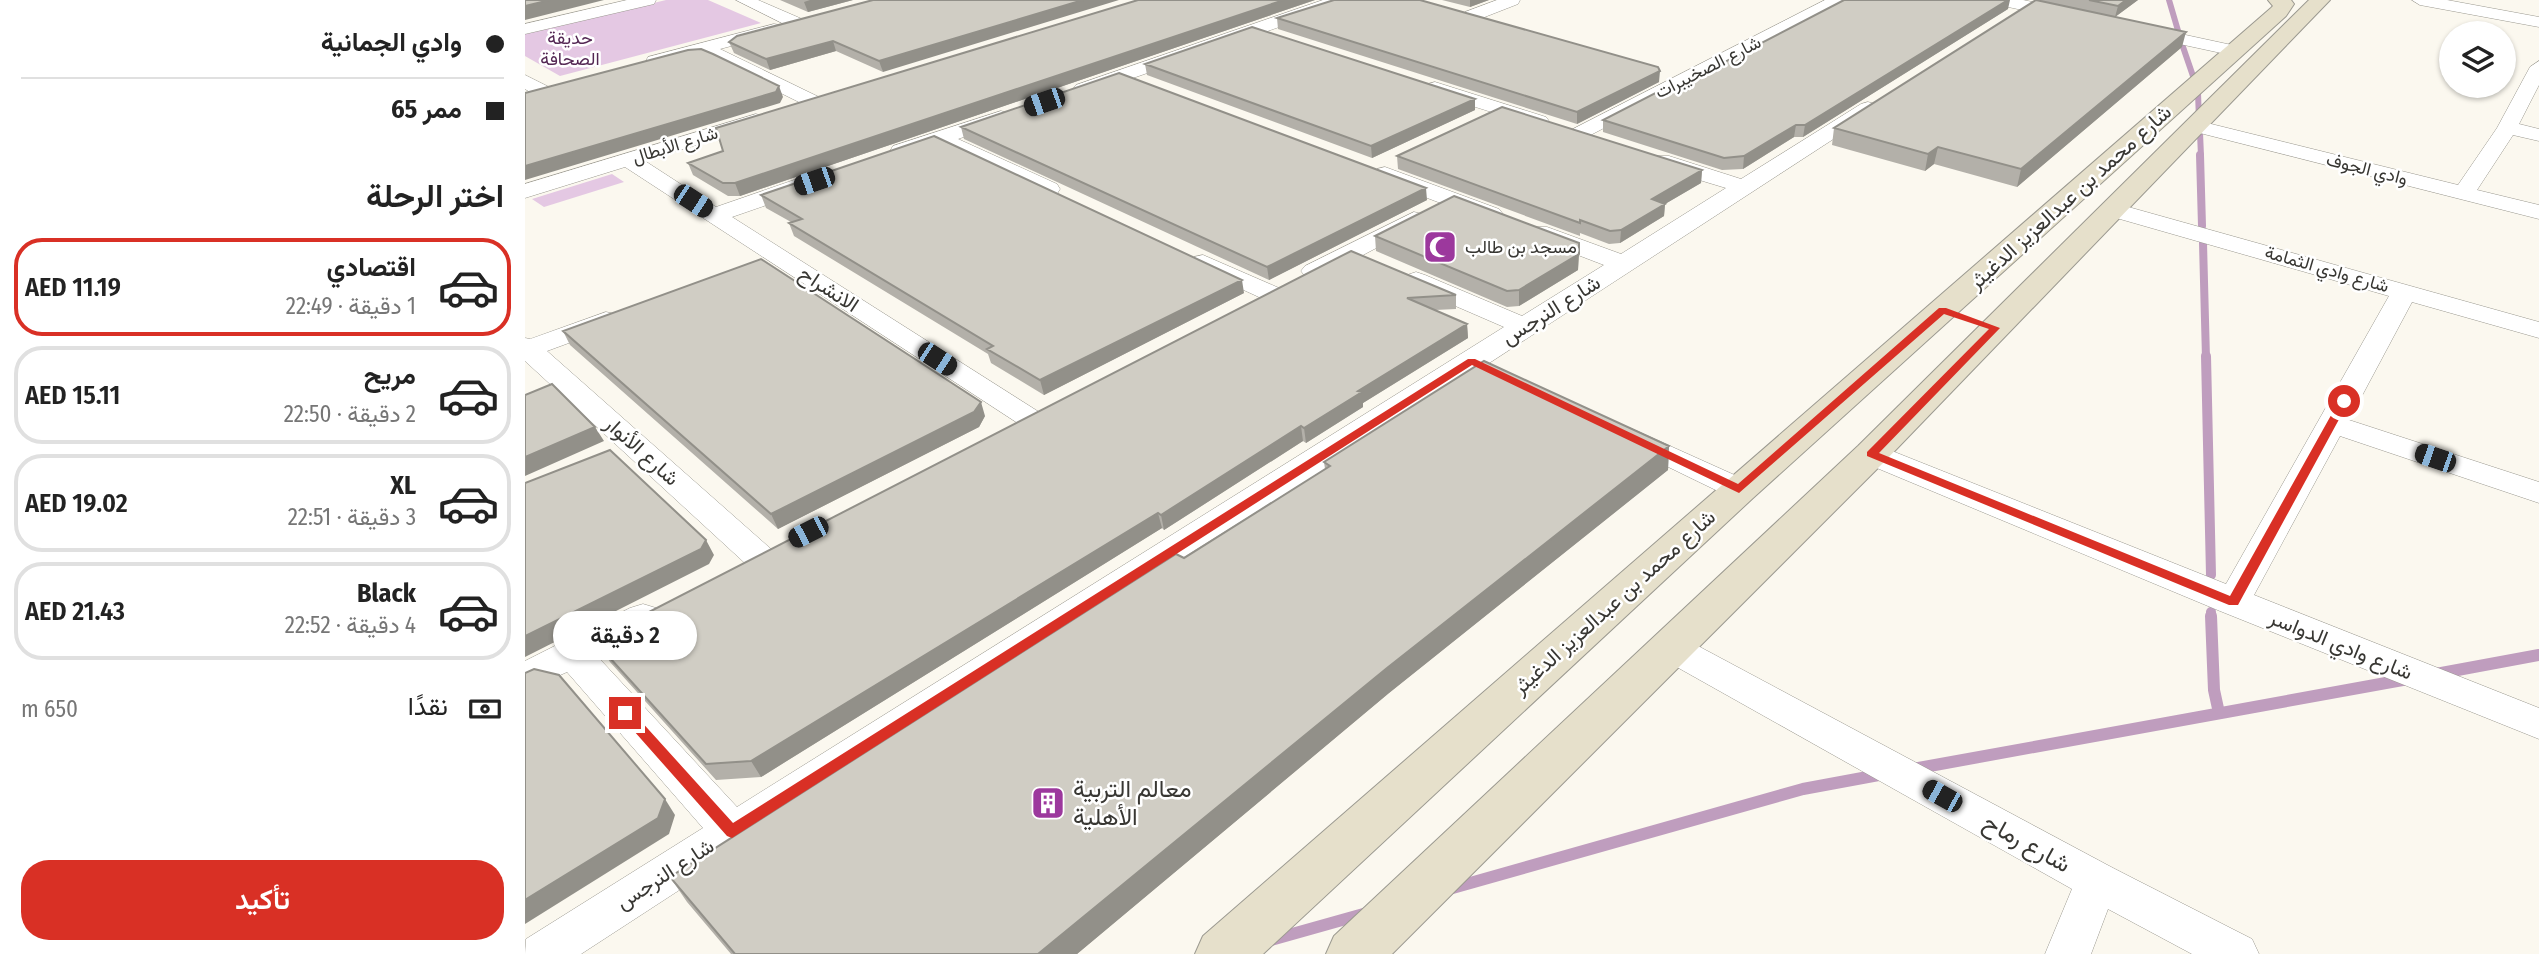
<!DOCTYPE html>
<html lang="ar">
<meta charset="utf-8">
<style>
:root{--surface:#fff;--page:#f2f2f2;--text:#222;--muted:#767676;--line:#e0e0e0;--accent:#d93025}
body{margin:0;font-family:"Fira Sans Condensed",Vazirmatn,sans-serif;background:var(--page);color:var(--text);direction:rtl;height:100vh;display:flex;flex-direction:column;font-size:26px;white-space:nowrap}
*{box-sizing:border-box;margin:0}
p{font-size:23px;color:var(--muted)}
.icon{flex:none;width:38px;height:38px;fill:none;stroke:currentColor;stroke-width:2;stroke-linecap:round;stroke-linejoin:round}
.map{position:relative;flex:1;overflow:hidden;direction:ltr}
.panel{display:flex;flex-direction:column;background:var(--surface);width:525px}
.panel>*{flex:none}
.guide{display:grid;align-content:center;height:154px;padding:0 21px;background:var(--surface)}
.fabs{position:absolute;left:1914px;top:21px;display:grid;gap:14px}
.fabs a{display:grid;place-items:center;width:77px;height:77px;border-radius:50%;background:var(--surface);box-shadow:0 2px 5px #0004;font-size:35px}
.end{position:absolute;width:32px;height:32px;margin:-16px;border:9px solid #d93025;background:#fff;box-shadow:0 0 0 4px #fff}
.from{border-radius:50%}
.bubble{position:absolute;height:49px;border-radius:24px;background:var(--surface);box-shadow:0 2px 5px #0004;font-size:23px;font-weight:600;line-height:49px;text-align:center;direction:rtl}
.car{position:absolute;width:21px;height:42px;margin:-21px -10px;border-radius:9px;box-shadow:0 0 5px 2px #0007;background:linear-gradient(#222 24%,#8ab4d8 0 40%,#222 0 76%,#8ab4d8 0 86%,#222 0)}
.guide b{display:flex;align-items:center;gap:24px;height:66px;font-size:26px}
.guide b+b{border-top:2px solid var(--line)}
.guide i{width:18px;height:18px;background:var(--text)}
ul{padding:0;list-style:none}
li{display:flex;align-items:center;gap:21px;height:98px;margin:0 14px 10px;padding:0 7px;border:4px solid var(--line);border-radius:28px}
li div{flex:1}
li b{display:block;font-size:26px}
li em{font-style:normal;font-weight:600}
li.active{border-color:var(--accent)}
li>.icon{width:63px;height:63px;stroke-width:1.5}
h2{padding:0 21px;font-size:32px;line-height:84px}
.pay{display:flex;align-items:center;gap:18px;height:77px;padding:0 21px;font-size:26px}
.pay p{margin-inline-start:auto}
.button{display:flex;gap:14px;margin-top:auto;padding:14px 21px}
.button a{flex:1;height:80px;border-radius:28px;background:var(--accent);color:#fff;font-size:28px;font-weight:600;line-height:80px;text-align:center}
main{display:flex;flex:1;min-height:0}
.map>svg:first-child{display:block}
.green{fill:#e4c8e3}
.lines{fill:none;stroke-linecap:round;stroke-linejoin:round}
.stream-far3{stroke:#bf9dbe;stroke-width:6}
.stream-far2{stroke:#bf9dbe;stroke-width:8}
.stream-far1{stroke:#bf9dbe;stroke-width:10}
.stream{stroke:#bf9dbe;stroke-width:12}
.street-casing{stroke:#9b9990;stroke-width:1}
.secondary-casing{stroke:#9b9990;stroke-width:2}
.street{fill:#fff;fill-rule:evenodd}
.secondary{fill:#e6e0cb;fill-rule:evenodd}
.wall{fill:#b3b0a9}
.shaded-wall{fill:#929089}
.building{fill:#d0cdc4;stroke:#929089;stroke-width:2}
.route{fill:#d93025}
.labels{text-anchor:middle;stroke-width:5;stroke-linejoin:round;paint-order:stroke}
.far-park-label{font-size:18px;fill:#542854;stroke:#fff}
.far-street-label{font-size:18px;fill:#383733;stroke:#fff}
.far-poi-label{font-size:18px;fill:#383733;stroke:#fff;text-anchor:start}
.street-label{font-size:21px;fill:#383733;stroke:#fff}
.near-poi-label{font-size:24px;fill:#383733;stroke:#fff;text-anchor:start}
.near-street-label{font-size:24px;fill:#383733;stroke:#fff}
</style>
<main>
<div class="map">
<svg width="2014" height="954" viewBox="0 0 2014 954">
<rect width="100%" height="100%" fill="#fbf8ef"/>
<path class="green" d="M 141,0 L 183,0 L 236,23 L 35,76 L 0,56 L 0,34 Z
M 87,174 L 99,182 L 19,207 L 7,199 Z"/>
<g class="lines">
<path class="stream-far3" d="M 1644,0 L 1654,34
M 1657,44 L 1669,79
M 1673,93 L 1674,120
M 1675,133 L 1676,156"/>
<path class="stream-far2" d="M 1675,155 L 1677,226
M 1678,243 L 1681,358"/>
<path class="stream-far1" d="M 1681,356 L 1686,575
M 1686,612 L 1686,618"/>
<path class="stream" d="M 1686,616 L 1689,690 L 1694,713
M 1911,674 L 2014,655
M 1388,769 L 1883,679
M 924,889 L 1278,789 L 1359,774
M 746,940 L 842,913"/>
<defs>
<path id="street" d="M 102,0 L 131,0 L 129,4 L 0,34 L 0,24 Z
M 211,0 L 233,0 L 277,19 L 280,23 L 277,27 L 265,27 Z
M 798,0 L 822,0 L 820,4 L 565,93 L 558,95 L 548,89 L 551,85 Z
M 972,0 L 995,0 L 993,4 L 952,20 L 940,20 L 937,16 L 940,12 Z
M 1300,0 L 1321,0 L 1060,138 L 1046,138 L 1043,134 L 1046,130 Z
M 1467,0 L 1498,0 L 1551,11 L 1554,15 L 1545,20 L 1469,4 Z
M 1887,0 L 1922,0 L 2014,17 L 2014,27 L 1895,5 Z
M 249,24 L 255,25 L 258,29 L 255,33 L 195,49 L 296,98 L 299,102 L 296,106 L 282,106 L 177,54 L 130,67 L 121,61 L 123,57 Z
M 1619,26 L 1716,47 L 1719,51 L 1710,56 L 1613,35 L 1610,31 Z
M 2014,61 L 2014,85 L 1994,124 L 2014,129 L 2014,141 L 1988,135 L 1952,190 L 2014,205 L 2014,219 L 1663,130 L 1660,126 L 1663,122 L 1670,120 L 1933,185 L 1972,128 L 2005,67 Z
M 0,75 L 24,87 L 27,91 L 24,95 L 10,95 L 0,89 Z
M 910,82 L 1021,117 L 1024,121 L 1021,125 L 1014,127 L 903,92 L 900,88 L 903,84 Z
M 1343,102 L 1350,104 L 1353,108 L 1350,112 L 56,954 L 0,954 L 1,939 L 178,828 L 42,672 L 0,691 L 0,661 L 105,608 L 118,604 L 131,608 L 136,617 L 131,626 L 72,656 L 212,807 L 979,327 L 882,285 L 878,280 L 882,275 L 891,272 L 900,275 L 997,316 L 1079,265 L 1006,237 L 1002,232 L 1006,227 L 1022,227 L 1096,254 L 1201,188 L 1128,166 L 1125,161 L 1128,156 L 1144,156 L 1216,179 L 1336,104 Z
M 476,111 L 483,113 L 486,117 L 483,121 L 433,139 L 532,184 L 535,189 L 532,194 L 516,194 L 413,145 L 376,157 L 368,156 L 365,151 L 368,146 Z
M 231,114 L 238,116 L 241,120 L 238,124 L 120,161 L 191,207 L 269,180 L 285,180 L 288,185 L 285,190 L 207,217 L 514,412 L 519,418 L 514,424 L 504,427 L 494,424 L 100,167 L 0,198 L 0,184 Z
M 860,167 L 974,209 L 978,214 L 974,219 L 958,219 L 852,179 L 849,174 L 852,169 Z
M 1589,203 L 2014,322 L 2014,338 L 1887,302 L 1824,420 L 2014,482 L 2014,503 L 1815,436 L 1729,595 L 2014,708 L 2014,739 L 1695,611 L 1335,461 L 1331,454 L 1335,447 L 1346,445 L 1357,447 L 1701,584 L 1864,296 L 1581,215 L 1577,210 L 1581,205 Z
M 889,212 L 897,214 L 901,219 L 897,224 L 798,276 L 789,279 L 780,276 L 776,271 L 780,266 Z
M 678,255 L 754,288 L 758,293 L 754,298 L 745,301 L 736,298 L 669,267 L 666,262 L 669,257 Z
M 81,312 L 90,314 L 94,320 L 90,326 L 22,351 L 246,549 L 251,557 L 246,565 L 234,568 L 222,565 L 0,361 L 0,338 L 5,339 Z
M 1105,428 L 1225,482 L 1230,489 L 1225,496 L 1214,499 L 1203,496 L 1094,443 L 1090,437 L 1094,431 Z
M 1147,635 L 1160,639 L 1588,868 L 1727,939 L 1734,954 L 1667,954 L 1583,909 L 1566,954 L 1520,954 L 1547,889 L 1134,657 L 1129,648 L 1134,639 Z"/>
<path id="secondary" d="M 1743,0 L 1766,0 L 1769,4 L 1761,16 L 1228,498 L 738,954 L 670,954 L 678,936 L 1746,8 L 1748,6 Z
M 1784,0 L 1805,0 L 1359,462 L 867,954 L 801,954 L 809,936 L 1333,446 Z"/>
</defs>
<use href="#street" class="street-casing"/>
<use href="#secondary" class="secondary-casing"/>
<use href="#street" class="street"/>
<use href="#secondary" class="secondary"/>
</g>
<path class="wall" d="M 255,0 L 328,0 L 283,12 Z
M 348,0 L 358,72 L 311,51 L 245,70 L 209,53 L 204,42 Z
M 613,0 L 790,0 L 215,196 L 203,196 L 168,175 L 163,163 L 198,151 Z
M 917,0 L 964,0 L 945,7 Z
M 1512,0 L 1613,0 L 1590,17 L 1657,47 L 1492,187 L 1409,164 L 1400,171 L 1307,145 L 1309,128 Z
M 1483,9 L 1278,137 L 1269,137 L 1218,169 L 1197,170 L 1078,132 L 1078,120 L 1144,91 Z
M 752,18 L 1134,82 L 1052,124 L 753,29 Z
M 620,64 L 950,110 L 847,158 L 622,75 Z
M 436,127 L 902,200 L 744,280 L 439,139 Z
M 872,156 L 1177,170 L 1176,183 L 1140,204 L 1139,216 L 1095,243 L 1084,244 L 1055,233 L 1055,236 L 873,169 Z
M 236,195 L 719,293 L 519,395 L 466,363 L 463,354 L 269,236 L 264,223 L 266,222 L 241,208 Z
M 850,236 L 1054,243 L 1053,270 L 994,306 L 982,307 L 851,251 Z
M 826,251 L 931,295 L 931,309 L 910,310 L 942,324 L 943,338 L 838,403 L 838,407 L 781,443 L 778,441 L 639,530 L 637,528 L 236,777 L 191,780 L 85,662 L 75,647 Z
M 38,331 L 460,416 L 454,427 L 253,529 L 45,345 Z
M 1144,446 L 1143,470 L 864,693 L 552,954 L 206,954 L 162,902 L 145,877 L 800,469 L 799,462 Z"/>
<path class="shaded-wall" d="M 25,0 L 79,0 L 0,20 L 0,6 Z
M 285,0 L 328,0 L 283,12 L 279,2 Z
M 558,0 L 594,0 L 358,72 L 354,61 Z
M 759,0 L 790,0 L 215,196 L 210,183 Z
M 945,0 L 964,0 L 945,7 Z
M 1483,0 L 1485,0 L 1483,9 L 1278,137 L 1280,125 Z
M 1601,0 L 1613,0 L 1590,17 L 1593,6 Z
M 1661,32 L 1657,47 L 1492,187 L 1496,169 Z
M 308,41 L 311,51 L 245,70 L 241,59 Z
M 1135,71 L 1134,82 L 1052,124 L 1052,112 Z
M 254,86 L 258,97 L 255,103 L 0,180 L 0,166 Z
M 950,99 L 950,110 L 847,158 L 846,146 Z
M 1271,125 L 1269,137 L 1218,169 L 1219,156 Z
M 1413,147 L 1409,164 L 1400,171 L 1403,154 Z
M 1177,170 L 1176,183 L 1140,204 L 1139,216 L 1095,243 L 1096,230 L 1127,199 Z
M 901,188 L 902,200 L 744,280 L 742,267 Z
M 1054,254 L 1053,270 L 994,306 L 994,290 Z
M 717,280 L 719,293 L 519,395 L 515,380 Z
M 942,324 L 943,338 L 838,403 L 838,407 L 781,443 L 779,428 L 833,391 Z
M 456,402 L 460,416 L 454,427 L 253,529 L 246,514 Z
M 776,426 L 778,441 L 639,530 L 636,515 Z
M 70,427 L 79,441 L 0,476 L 0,457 Z
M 1144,446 L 1143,470 L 864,693 L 552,954 L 513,954 L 862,668 Z
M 633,513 L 637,528 L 236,777 L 226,761 Z
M 181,540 L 189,555 L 184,564 L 0,657 L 0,636 Z
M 140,799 L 150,815 L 144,834 L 0,924 L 0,900 Z"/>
<path class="building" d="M 0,0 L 25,0 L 0,6 Z
M 348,0 L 558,0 L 354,61 L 308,41 L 241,59 L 204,42 L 212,36 Z
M 613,0 L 759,0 L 210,183 L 198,183 L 163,163 L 198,151 L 191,128 Z
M 809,0 L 895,0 L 1133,67 L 1135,71 L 1052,112 L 752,18 Z
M 1319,0 L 1483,0 L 1280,125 L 1271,125 L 1219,156 L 1199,158 L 1078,120 L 1142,87 L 1144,91 Z
M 1511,0 L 1661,32 L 1496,169 L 1413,147 L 1403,154 L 1309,128 Z
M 1564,0 L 1601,0 L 1593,6 Z
M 727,27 L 950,99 L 846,146 L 620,64 Z
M 176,49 L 188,54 L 254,86 L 251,92 L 0,166 L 0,93 L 163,50 Z
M 594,73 L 901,188 L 742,267 L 436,127 Z
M 977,107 L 1177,170 L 1127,199 L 1140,204 L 1096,230 L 1085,231 L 1055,220 L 1055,223 L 872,156 Z
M 409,136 L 717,280 L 515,380 L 462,349 L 468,346 L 264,223 L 277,219 L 236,195 Z
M 929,196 L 1054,243 L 1054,254 L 994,290 L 982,291 L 850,236 Z
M 826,251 L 931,295 L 882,298 L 942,324 L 833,391 L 837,392 L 779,428 L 776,426 L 636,515 L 633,513 L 226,761 L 181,764 L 75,647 L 83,633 Z
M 236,259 L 456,402 L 449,412 L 246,514 L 38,331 Z
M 959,361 L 1144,446 L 862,668 L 513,954 L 210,954 L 145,877 L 651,554 L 659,558 L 805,466 L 799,462 Z
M 27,384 L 70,427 L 0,457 L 0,395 Z
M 85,450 L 181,540 L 176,549 L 0,636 L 0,483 Z
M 9,669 L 34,675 L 140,799 L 133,818 L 0,900 L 0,673 Z"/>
<path class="route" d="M 1414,308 L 1421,308 L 1475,328 L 1354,453 L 1705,596 L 1814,401 L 1822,399 L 1824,401 L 1713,605 L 1704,605 L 1342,456 L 1342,452 L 1464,329 L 1419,314 L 1214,493 L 947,365 L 207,838 L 202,836 L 93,713 L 95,709 L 105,709 L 208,823 L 943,359 L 950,359 L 1213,484 Z"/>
<defs>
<symbol id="mosque-square" viewBox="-11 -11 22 22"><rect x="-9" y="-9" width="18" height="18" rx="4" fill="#9c389d" stroke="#fff"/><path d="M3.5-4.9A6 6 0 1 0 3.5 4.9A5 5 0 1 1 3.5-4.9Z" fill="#fff"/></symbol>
<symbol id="building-square" viewBox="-11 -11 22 22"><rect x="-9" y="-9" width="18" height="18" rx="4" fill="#9c389d" stroke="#fff"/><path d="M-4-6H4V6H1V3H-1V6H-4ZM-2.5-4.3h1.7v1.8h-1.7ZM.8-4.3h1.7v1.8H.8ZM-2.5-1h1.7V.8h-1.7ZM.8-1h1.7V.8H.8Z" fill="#fff"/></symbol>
</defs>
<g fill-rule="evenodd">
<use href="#mosque-square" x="896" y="228" width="38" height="38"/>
<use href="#building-square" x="504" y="784" width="38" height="38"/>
</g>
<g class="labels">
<g class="far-park-label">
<text x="45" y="44">حديقة<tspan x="45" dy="21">الصحافة</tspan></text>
</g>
<g class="far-street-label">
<text transform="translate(1183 67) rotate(-27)" y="6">شارع الصخيبرات</text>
<text transform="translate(150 145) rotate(-17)" y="6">شارع الأبطال</text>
<text transform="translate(1842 169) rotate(14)" y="6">وادي الجوف</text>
<text transform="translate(1802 269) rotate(16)" y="6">شارع وادي الثمامة</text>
</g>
<g class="far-poi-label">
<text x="940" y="253">مسجد بن طالب</text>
</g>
<g class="street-label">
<text transform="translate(1545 197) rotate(-42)" y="7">شارع محمد بن عبدالعزيز الدغيثر</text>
<text transform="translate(304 289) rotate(33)" y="7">الانشراح</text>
<text transform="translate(1026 310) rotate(-32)" y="7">شارع النرجس</text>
<text transform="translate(117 451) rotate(42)" y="7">شارع الأنوار</text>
<text transform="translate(1089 602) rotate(-42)" y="7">شارع محمد بن عبدالعزيز الدغيثر</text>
<text transform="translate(1816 645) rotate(22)" y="7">شارع وادي الدواسر</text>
<text transform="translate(140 874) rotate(-33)" y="7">شارع النرجس</text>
</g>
<g class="near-poi-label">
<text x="548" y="797">معالم التربية<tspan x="548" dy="28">الأهلية</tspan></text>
</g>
<g class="near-street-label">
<text transform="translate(1502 843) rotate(29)" y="8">شارع رماح</text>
</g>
</g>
</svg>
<div class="fabs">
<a><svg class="icon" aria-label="layers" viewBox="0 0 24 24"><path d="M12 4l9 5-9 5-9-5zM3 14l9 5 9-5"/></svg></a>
</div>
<i class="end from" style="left:1819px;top:401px"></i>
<i class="end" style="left:100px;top:713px"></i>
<div class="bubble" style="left:28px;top:611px;width:144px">2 دقيقة</div>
<i class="car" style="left:519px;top:102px;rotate:251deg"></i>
<i class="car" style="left:289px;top:181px;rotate:251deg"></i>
<i class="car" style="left:168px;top:201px;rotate:123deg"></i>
<i class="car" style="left:412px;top:359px;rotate:123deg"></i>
<i class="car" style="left:1910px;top:458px;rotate:289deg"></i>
<i class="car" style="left:283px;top:532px;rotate:243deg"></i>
<i class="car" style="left:1417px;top:796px;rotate:299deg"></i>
</div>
<section class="panel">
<div class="guide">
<b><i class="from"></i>وادي الجمانية</b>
<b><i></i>ممر 65</b>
</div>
<h2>اختر الرحلة</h2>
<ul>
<li class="active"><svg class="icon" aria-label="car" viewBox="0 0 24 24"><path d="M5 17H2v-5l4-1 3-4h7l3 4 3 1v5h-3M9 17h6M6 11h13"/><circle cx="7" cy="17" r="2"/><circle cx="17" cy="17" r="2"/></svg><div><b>اقتصادي</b><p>1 دقيقة · 22:49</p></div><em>AED 11.19</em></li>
<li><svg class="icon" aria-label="car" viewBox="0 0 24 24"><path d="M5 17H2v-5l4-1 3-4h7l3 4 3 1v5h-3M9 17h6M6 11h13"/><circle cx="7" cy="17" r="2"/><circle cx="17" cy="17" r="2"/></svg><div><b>مريح</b><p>2 دقيقة · 22:50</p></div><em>AED 15.11</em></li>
<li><svg class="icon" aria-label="car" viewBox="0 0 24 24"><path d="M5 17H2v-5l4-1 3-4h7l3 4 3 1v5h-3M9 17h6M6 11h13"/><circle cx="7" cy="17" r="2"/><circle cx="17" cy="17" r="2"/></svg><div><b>XL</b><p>3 دقيقة · 22:51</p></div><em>AED 19.02</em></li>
<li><svg class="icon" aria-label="car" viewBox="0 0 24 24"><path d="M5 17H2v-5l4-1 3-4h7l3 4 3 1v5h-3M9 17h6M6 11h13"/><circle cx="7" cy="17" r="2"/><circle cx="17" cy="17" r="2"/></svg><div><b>Black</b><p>4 دقيقة · 22:52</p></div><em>AED 21.43</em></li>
</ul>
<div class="pay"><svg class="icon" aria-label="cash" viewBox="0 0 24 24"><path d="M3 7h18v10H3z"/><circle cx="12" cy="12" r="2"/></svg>نقدًا<p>650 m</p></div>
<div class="button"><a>تأكيد</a></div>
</section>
</main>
